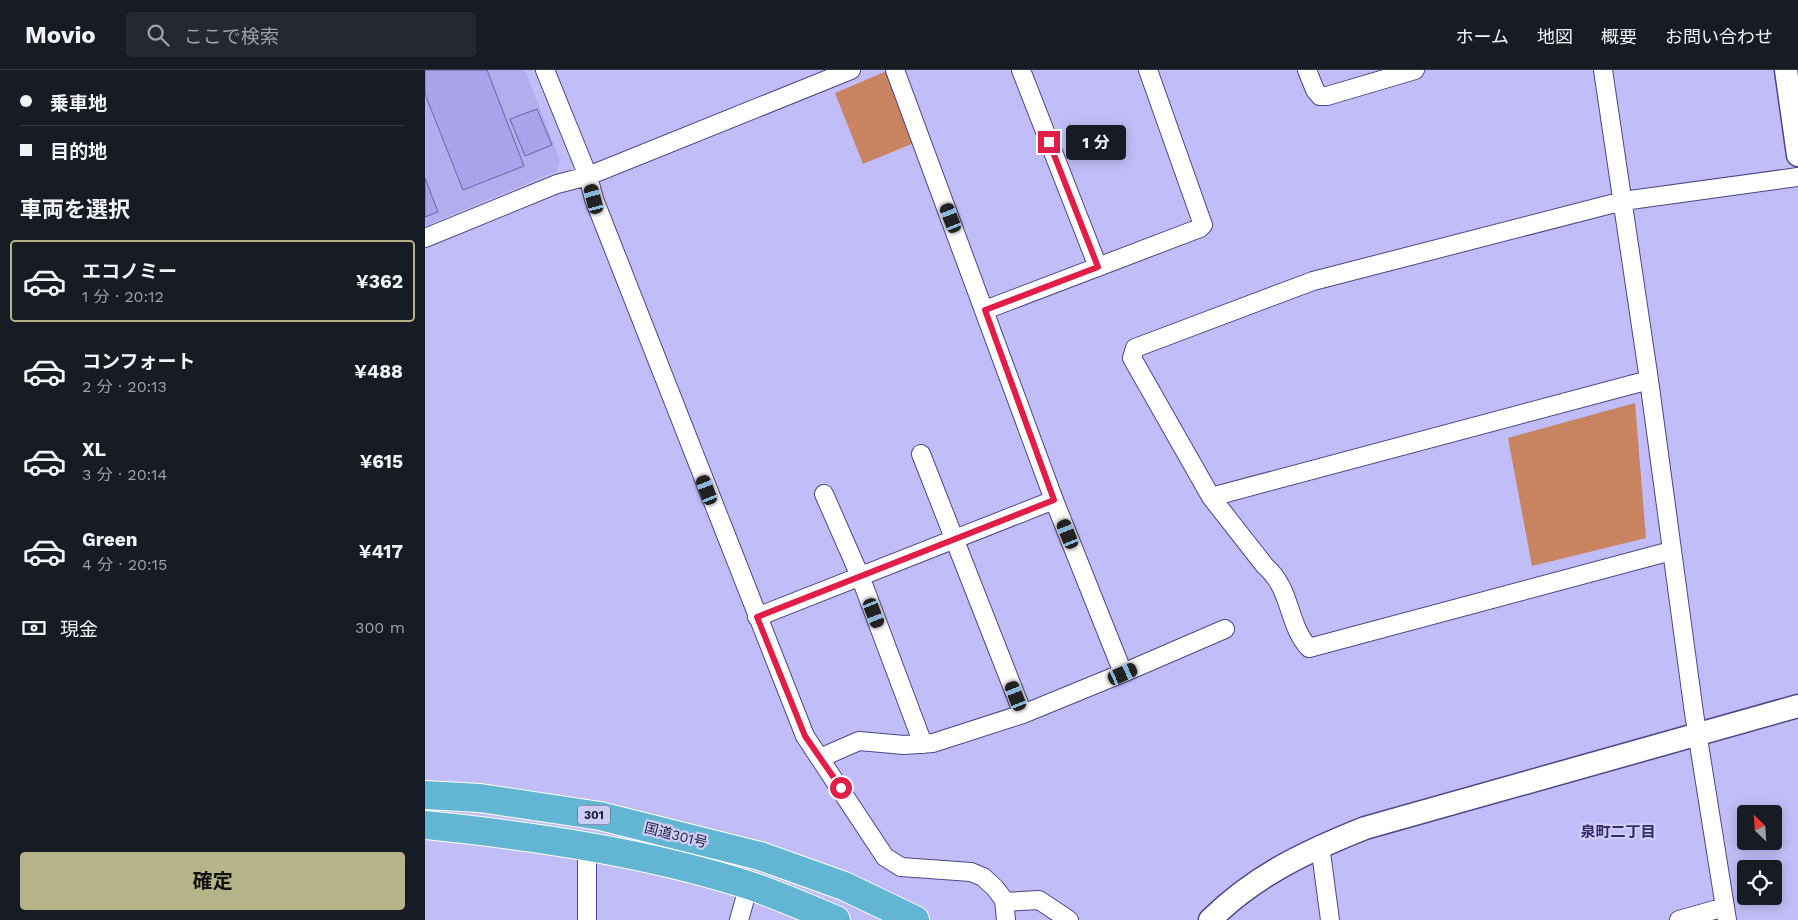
<!DOCTYPE html>
<html lang="ja">
<meta charset="utf-8">
<style>
:root{--surface:#171b24;--page:#242831;--text:#f1f3f6;--muted:#9ea1a6;--line:#363941;--accent:#b5b488}
body{margin:0;font-family:"Work Sans","Noto Sans JP",sans-serif;background:var(--page);color:var(--text);height:100vh;display:flex;flex-direction:column;font-size:19px;white-space:nowrap}
*{box-sizing:border-box;margin:0}
p{font-size:16px;color:var(--muted)}
.icon{flex:none;width:28px;height:28px;fill:none;stroke:currentColor;stroke-width:2;stroke-linecap:round;stroke-linejoin:round}
.map{position:relative;flex:1;overflow:hidden}
.side{display:flex;flex-direction:column;background:var(--surface);width:425px}
.side>*{flex:none}
.guide{display:grid;align-content:center;height:110px;padding:0 20px;background:var(--surface)}
.needle{width:32px;rotate:335deg}
.buttons{position:absolute;left:1312px;top:735px;display:grid;gap:10px}
.buttons a{display:grid;place-items:center;width:45px;height:45px;border-radius:5px;background:var(--surface);box-shadow:0 2px 12px #0003;font-size:25px}
.end{position:absolute;width:22px;height:22px;margin:-11px;border:6px solid #e11d48;background:#fff;box-shadow:0 0 0 2px #fff}
.from{border-radius:50%}
.bubble{position:absolute;height:35px;border-radius:5px;background:var(--surface);box-shadow:0 2px 12px #0003;font-size:16px;font-weight:700;line-height:35px;text-align:center}
.car{position:absolute;width:15px;height:30px;margin:-15px -8px;border-radius:6px;box-shadow:0 0 4px 1px #0007;background:linear-gradient(#222 24%,#8ab4d8 0 40%,#222 0 76%,#8ab4d8 0 86%,#222 0)}
.guide b{display:flex;align-items:center;gap:18px;height:48px;font-size:19px}
.guide b+b{border-top:1px solid var(--line)}
.guide i{width:12px;height:12px;background:var(--text)}
ul{padding:0;list-style:none}
li{display:flex;align-items:center;gap:15px;height:82px;margin:0 10px 8px;padding:0 10px;border:2px solid transparent;border-radius:5px}
li div{flex:1}
li b{display:block;font-size:19px}
li em{font-style:normal;font-weight:700}
li.on{border-color:var(--accent)}
li>.icon{width:45px;height:45px;stroke-width:1.5}
h2{padding:0 20px;font-size:22px;line-height:60px}
.pay{display:flex;align-items:center;gap:12px;height:55px;padding:0 20px;font-size:19px}
.pay p{margin-inline-start:auto}
.action{display:flex;gap:10px;margin-top:auto;padding:10px 20px}
.action a{flex:1;height:58px;border-radius:5px;background:var(--accent);color:#111;font-size:20px;font-weight:700;line-height:58px;text-align:center}
header{display:flex;align-items:center;gap:30px;box-sizing:border-box;height:70px;padding:0 25px;background:var(--surface);border-bottom:1px solid var(--line)}
header strong{font-size:24px}
nav{display:flex;gap:28px;margin-inline-start:auto;font-size:18px}
.search{width:350px;height:45px;background:var(--page);display:flex;align-items:center;gap:12px;box-sizing:border-box;padding:0 18px;border-radius:5px;color:var(--muted);font-size:19px}
main{display:flex;flex:1;min-height:0}
.map>svg:first-child{display:block}
.built{fill:#b2aeed}
.green{fill:#c88361}
.building{fill:#a8a3ea;stroke:#6963a5}
.lines{fill:none;stroke-linecap:round;stroke-linejoin:round}
.minor-casing{stroke:#4e4686;stroke-width:20}
.tertiary-casing{stroke:#4e4686;stroke-width:25}
.trunk-casing{stroke:#fff;stroke-width:30}
.minor{stroke:#fff;stroke-width:18}
.tertiary{stroke:#fff;stroke-width:22}
.trunk{stroke:#62b6d4;stroke-width:28}
.route{stroke:#e11d48;stroke-width:6}
.labels{text-anchor:middle;stroke-width:4.5;stroke-linejoin:round;paint-order:stroke}
.shield{fill:#ceccf9;stroke:#555273;stroke-width:1}
.shield-label{font-size:12px;font-weight:bold;fill:#211e39}
.street-label{font-size:14px;fill:#211e39;stroke:#ceccf9}
.neighbourhood-label{font-size:15px;font-weight:bold;fill:#342a67;stroke:#ceccf9}
</style>
<header>
<strong>Movio</strong>
<div class="search"><svg class="icon" aria-label="search" viewBox="0 0 24 24"><circle cx="10" cy="10" r="6"/><path d="M15 15l6 6"/></svg>ここで検索</div>
<nav><a>ホーム</a><a>地図</a><a>概要</a><a>お問い合わせ</a></nav>
</header>
<main>
<section class="side">
<div class="guide">
<b><i class="from"></i>乗車地</b>
<b><i></i>目的地</b>
</div>
<h2>車両を選択</h2>
<ul>
<li class="on"><svg class="icon" aria-label="car" viewBox="0 0 24 24"><path d="M5 17H2v-5l4-1 3-4h7l3 4 3 1v5h-3M9 17h6M6 11h13"/><circle cx="7" cy="17" r="2"/><circle cx="17" cy="17" r="2"/></svg><div><b>エコノミー</b><p>1 分 · 20:12</p></div><em>¥362</em></li>
<li><svg class="icon" aria-label="car" viewBox="0 0 24 24"><path d="M5 17H2v-5l4-1 3-4h7l3 4 3 1v5h-3M9 17h6M6 11h13"/><circle cx="7" cy="17" r="2"/><circle cx="17" cy="17" r="2"/></svg><div><b>コンフォート</b><p>2 分 · 20:13</p></div><em>¥488</em></li>
<li><svg class="icon" aria-label="car" viewBox="0 0 24 24"><path d="M5 17H2v-5l4-1 3-4h7l3 4 3 1v5h-3M9 17h6M6 11h13"/><circle cx="7" cy="17" r="2"/><circle cx="17" cy="17" r="2"/></svg><div><b>XL</b><p>3 分 · 20:14</p></div><em>¥615</em></li>
<li><svg class="icon" aria-label="car" viewBox="0 0 24 24"><path d="M5 17H2v-5l4-1 3-4h7l3 4 3 1v5h-3M9 17h6M6 11h13"/><circle cx="7" cy="17" r="2"/><circle cx="17" cy="17" r="2"/></svg><div><b>Green</b><p>4 分 · 20:15</p></div><em>¥417</em></li>
</ul>
<div class="pay"><svg class="icon" aria-label="cash" viewBox="0 0 24 24"><path d="M3 7h18v10H3z"/><circle cx="12" cy="12" r="2"/></svg>現金<p>300 m</p></div>
<div class="action"><a>確定</a></div>
</section>
<div class="map">
<svg width="1373" height="850" viewBox="0 0 1373 850">
<rect width="100%" height="100%" fill="#c1bdf8"/>
<path class="built" d="M 0,0 L 100,0 L 135,90 L 132,101 L 0,156 Z"/>
<path class="green" d="M 462,1 L 489,73 L 438,94 L 410,23 Z
M 1210,333 L 1221,468 L 1107,496 L 1083,368 Z"/>
<path class="building" d="M 0,0 L 62,0 L 99,96 L 38,120 L 0,24 Z
M 112,39 L 127,75 L 100,86 L 85,49 Z
M 0,108 L 13,142 L 0,147 Z"/>
<g class="lines">
<defs>
<path id="minor" d="M 120,0 L 163,106 L 169,129 L 380,666 L 460,787 L 476,797 L 546,802 L 558,807 L 570,818 L 579,830 L 581,850
M 596,0 L 673,197
M 882,0 L 890,20 L 895,26 L 902,26 L 990,0
M 1178,0 L 1224,310 L 1269,643 L 1302,850
M 0,168 L 132,114 L 163,106 L 426,0
M 560,240 L 775,158 L 778,155 L 723,0
M 496,384 L 598,644
M 399,424 L 435,506 L 498,674
M 786,427 L 1224,310
M 1246,481 L 884,578 C 862,554 867,519 840,496 L 786,427 L 707,288 L 710,278 L 888,211 L 1198,131 L 1373,107
M 332,547 L 629,430
M 698,603 L 800,559
M 395,688 L 434,671 L 479,675 L 508,673 L 598,644 L 698,603 L 629,430 L 470,0
M 895,775 L 905,850
M 579,832 L 614,830 L 644,850
M 162,850 L 162,777
M 314,850 L 324,815
M 1254,850 L 1300,837"/>
<path id="tertiary" d="M 1361,0 L 1373,85
M 785,850 C 831,805 880,782 940,758 L 1373,636"/>
<path id="trunk" d="M 0,725 L 55,728 L 175,746 L 335,786 L 419,816 L 490,850
M 0,755 C 109,766 219,782 323,815 C 353,825 382,838 411,850"/>
</defs>
<use href="#minor" class="minor-casing"/>
<use href="#tertiary" class="tertiary-casing"/>
<use href="#trunk" class="trunk-casing"/>
<use href="#minor" class="minor"/>
<use href="#tertiary" class="tertiary"/>
<use href="#trunk" class="trunk"/>
</g>
<g class="lines">
<path class="route" d="M 416,718 L 380,666 L 332,547 L 629,430 L 560,240 L 673,197 L 624,72"/>
</g>
<g class="labels">
<rect class="shield" x="153" y="735.5" width="32" height="19" rx="4"/>
<g class="shield-label">
<text x="169" y="749">301</text>
</g>
<g class="street-label">
<text transform="translate(251 765) rotate(14)" y="5">国道301号</text>
</g>
<g class="neighbourhood-label">
<text x="1193" y="767">泉町二丁目</text>
</g>
</g>
</svg>
<div class="buttons">
<a><svg class="needle" viewBox="-14 -14 28 28"><path d="M0-13l5 13h-10z" fill="#e53935"/><path d="M0 13l5-13h-10z" fill="#9ea1a6"/></svg></a>
<a><svg class="icon" aria-label="locate" viewBox="0 0 24 24"><circle cx="12" cy="12" r="6"/><path d="M12 2v4M12 18v4M2 12h4M18 12h4"/></svg></a>
</div>
<i class="end from" style="left:416px;top:718px"></i>
<i class="end" style="left:624px;top:72px"></i>
<div class="bubble" style="left:641px;top:55px;width:60px">1 分</div>
<i class="car" style="left:169px;top:129px;rotate:345deg"></i>
<i class="car" style="left:526px;top:148px;rotate:339deg"></i>
<i class="car" style="left:282px;top:420px;rotate:339deg"></i>
<i class="car" style="left:643px;top:464px;rotate:338deg"></i>
<i class="car" style="left:449px;top:543px;rotate:159deg"></i>
<i class="car" style="left:698px;top:604px;rotate:66deg"></i>
<i class="car" style="left:591px;top:626px;rotate:339deg"></i>
</div>
</main>
